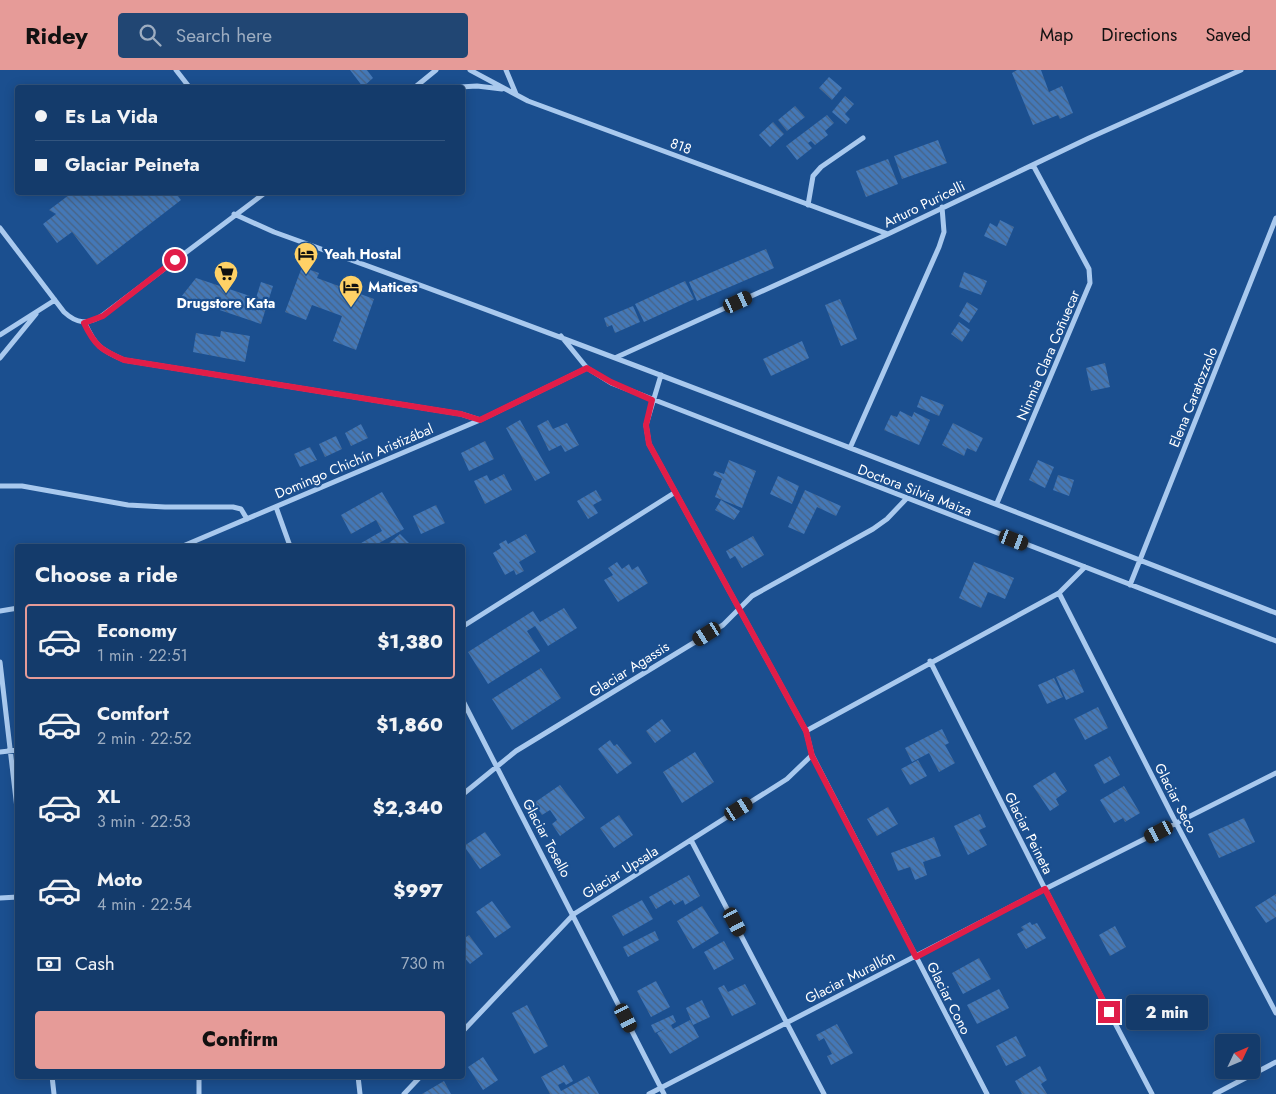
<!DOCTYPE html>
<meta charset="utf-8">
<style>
:root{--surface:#143b6b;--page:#214673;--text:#f1f3f6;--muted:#9dadc1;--line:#33557e;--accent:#e69b98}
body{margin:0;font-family:Jost,sans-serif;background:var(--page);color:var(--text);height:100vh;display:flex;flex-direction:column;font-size:19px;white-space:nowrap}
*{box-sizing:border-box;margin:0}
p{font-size:16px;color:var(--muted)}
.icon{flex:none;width:28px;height:28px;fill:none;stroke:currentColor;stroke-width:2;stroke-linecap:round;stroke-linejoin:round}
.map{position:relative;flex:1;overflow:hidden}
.panel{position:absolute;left:15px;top:474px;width:450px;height:535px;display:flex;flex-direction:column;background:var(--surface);border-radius:5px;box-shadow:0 2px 12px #0003,0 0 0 1px var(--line)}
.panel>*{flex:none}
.guide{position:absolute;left:15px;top:15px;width:450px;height:110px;border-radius:5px;box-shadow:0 2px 12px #0003,0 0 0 1px var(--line);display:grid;align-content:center;height:110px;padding:0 20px;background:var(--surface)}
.needle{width:32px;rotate:46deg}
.tools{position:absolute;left:1215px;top:964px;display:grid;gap:10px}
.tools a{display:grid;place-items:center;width:45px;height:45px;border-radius:5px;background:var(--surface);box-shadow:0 2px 12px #0003,0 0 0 1px var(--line);font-size:25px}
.end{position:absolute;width:22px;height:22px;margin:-11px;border:6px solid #e11d48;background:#fff;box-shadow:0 0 0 2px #fff}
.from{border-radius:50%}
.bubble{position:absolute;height:35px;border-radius:5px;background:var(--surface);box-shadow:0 2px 12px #0003,0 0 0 1px var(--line);font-size:16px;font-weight:800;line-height:35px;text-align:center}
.car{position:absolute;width:15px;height:30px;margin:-15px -8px;border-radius:6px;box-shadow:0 0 4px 1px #0007;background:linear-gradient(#222 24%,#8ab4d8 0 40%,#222 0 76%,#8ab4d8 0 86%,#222 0)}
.guide b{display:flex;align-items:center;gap:18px;height:48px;font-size:19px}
.guide b+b{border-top:1px solid var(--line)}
.guide i{width:12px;height:12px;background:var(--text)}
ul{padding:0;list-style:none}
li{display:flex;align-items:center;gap:15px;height:75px;margin:0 10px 8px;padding:0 10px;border:2px solid transparent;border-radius:5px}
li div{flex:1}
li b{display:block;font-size:19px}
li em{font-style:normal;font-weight:800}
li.selected{border-color:var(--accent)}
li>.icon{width:45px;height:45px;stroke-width:1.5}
h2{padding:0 20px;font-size:22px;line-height:60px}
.pay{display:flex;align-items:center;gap:12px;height:55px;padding:0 20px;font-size:19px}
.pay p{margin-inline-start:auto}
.action{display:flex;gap:10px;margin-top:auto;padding:10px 20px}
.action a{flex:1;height:58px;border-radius:5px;background:var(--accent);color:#111;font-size:20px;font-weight:800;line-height:58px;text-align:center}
header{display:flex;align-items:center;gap:30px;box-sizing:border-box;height:70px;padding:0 25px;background:var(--accent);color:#111}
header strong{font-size:24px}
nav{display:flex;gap:28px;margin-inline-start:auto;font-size:18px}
.search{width:350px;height:45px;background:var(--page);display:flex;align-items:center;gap:12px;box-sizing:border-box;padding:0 18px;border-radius:5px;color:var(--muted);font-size:19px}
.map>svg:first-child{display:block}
.building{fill:url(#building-back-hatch)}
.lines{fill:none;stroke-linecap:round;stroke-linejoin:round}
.minor{stroke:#a9c9ee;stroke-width:5}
.route{stroke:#e11d48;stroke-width:6}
.labels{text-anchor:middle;stroke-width:4.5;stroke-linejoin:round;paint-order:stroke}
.street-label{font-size:14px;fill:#fff;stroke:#1b4f8f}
.poi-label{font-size:14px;font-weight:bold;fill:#fff;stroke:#1b4f8f;text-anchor:start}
</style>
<header>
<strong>Ridey</strong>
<div class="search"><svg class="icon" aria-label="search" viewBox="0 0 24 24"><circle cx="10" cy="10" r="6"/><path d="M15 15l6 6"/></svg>Search here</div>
<nav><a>Map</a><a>Directions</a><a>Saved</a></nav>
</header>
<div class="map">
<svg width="1276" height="1024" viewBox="0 0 1276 1024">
<defs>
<pattern id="building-back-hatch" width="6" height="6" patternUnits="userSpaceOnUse" patternTransform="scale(1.25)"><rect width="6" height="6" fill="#4478b7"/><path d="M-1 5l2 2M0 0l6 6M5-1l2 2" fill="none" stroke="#486282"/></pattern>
</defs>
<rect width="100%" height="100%" fill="#1b4f8f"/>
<path class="building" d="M 350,0 L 367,0 L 373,8 L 363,17 Z
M 1017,0 L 1041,0 L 1049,22 L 1062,16 L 1073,43 L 1060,49 L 1058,45 L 1033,55 L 1012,3 Z
M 829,7 L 842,18 L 832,30 L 819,18 Z
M 845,26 L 854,34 L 845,44 L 850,49 L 846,54 L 832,42 Z
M 795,36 L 805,47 L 787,61 L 778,50 Z
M 827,45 L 834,53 L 825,61 L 828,65 L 815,75 L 811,71 L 808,73 L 812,78 L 797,90 L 786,76 Z
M 773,52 L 784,64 L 770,77 L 759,65 Z
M 938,70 L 947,93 L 902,109 L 894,86 Z
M 888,89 L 898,114 L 866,127 L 856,101 Z
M 73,122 L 175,122 L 181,130 L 97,195 L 72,162 L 57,173 L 43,154 L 56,144 L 49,140 Z
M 1000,150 L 1014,157 L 1006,176 L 984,166 L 990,153 L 997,157 Z
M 766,179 L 774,198 L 697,231 L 689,212 Z
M 302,197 L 319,203 L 317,208 L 374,229 L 356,280 L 333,271 L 342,246 L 312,235 L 306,250 L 285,242 Z
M 964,202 L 987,211 L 981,225 L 959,217 Z
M 196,208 L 256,228 L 261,212 L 273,216 L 261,254 L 181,227 Z
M 685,211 L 694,229 L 644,252 L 635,234 Z
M 840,229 L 857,269 L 841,276 L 825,235 Z
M 967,232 L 978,239 L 969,253 L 959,246 Z
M 633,236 L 640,252 L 615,263 L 612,255 L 607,257 L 604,248 Z
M 959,252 L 970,260 L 962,272 L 951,264 Z
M 221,261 L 250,266 L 245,292 L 193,282 L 196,263 L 220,267 Z
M 802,271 L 809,288 L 771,306 L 763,289 Z
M 1105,293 L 1110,317 L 1091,321 L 1086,298 Z
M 921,326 L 944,335 L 939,346 L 917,337 Z
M 900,341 L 912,347 L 914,342 L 930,350 L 919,375 L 884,360 L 891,345 L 897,347 Z
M 520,350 L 550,403 L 535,411 L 506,358 Z
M 548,350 L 553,359 L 567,353 L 579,375 L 565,382 L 561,375 L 549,381 L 537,356 Z
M 953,353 L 983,368 L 976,382 L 967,378 L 964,386 L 942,375 Z
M 361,354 L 368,368 L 351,376 L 345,363 Z
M 336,366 L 342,379 L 325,387 L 319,374 Z
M 485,371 L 494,389 L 469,401 L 461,383 Z
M 310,377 L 317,390 L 300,397 L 294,384 Z
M 729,390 L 756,401 L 742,438 L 715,427 L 722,409 L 713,405 L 715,401 L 724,404 Z
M 1038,390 L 1054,397 L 1045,418 L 1029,410 Z
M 504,404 L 512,420 L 485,434 L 474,411 L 487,405 L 490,411 Z
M 1058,405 L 1074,410 L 1069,426 L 1053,420 Z
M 778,406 L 799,416 L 792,434 L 770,424 Z
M 596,420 L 602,430 L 593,435 L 598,443 L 588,449 L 577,431 Z
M 805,420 L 841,436 L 836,446 L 817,437 L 804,464 L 788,457 Z
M 382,422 L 404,459 L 374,476 L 356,476 L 382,461 L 376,450 L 351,464 L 341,445 Z
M 721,430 L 740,441 L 734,450 L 715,440 Z
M 436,435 L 445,453 L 421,464 L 413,446 Z
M 400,464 L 409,473 L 405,476 L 391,476 L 388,474 Z
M 526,464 L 536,482 L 519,492 L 524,501 L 516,505 L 514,500 L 505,505 L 493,483 L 501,478 L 499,474 L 506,470 L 508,474 Z
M 753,466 L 764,485 L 742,498 L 735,486 L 730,489 L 726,481 Z
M 617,492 L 622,499 L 629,494 L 632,500 L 638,496 L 648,513 L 618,532 L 604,510 L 613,505 L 608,498 Z
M 974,492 L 1014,508 L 1005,529 L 988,522 L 981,538 L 959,528 Z
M 564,538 L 577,558 L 548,576 L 535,556 L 527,561 L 540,581 L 488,614 L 468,582 L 533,541 L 540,552 Z
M 541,598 L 561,628 L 512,660 L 492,629 Z
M 1074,599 L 1084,622 L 1066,630 L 1056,607 Z
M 1054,608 L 1063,627 L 1047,634 L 1038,615 Z
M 1098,637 L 1108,658 L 1085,670 L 1074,649 Z
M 662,649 L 671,661 L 655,673 L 646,661 Z
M 942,659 L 949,673 L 945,675 L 955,693 L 939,702 L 929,683 L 912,692 L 905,678 Z
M 610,670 L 614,676 L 617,674 L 632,693 L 617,704 L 598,679 Z
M 695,682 L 714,712 L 682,733 L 663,702 Z
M 1110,686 L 1120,705 L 1104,714 L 1094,695 Z
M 918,690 L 927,706 L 910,715 L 901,699 Z
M 1055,702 L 1067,721 L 1056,729 L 1059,735 L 1050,741 L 1033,716 Z
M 560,715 L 585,748 L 560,766 L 552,754 L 557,750 L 550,740 L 542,745 L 534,733 Z
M 1124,716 L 1140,743 L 1125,752 L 1123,748 L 1114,753 L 1100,730 Z
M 888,737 L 898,754 L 877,766 L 867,749 Z
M 980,744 L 986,757 L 979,760 L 987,775 L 968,785 L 954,756 Z
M 619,745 L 633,765 L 614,778 L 600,758 Z
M 1244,748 L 1255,772 L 1219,788 L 1208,764 Z
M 485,762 L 501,785 L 480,799 L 464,776 Z
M 934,767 L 941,786 L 923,792 L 927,805 L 915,810 L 910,797 L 898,801 L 891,783 Z
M 689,805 L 700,826 L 685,835 L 683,830 L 674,835 L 671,830 L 656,839 L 649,827 Z
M 1276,824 L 1276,847 L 1266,853 L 1255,837 Z
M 642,830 L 653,849 L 623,866 L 612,846 Z
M 492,831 L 511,857 L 495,868 L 476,842 Z
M 702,836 L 719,863 L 693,879 L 677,851 Z
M 1030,852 L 1032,855 L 1037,853 L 1046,868 L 1026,879 L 1017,864 L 1024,860 L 1021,857 Z
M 1115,856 L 1126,877 L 1110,886 L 1099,865 Z
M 655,861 L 659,870 L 628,887 L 623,877 Z
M 469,865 L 483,884 L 470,894 L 462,885 L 462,870 Z
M 724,871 L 734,889 L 714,900 L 704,882 Z
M 979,888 L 991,909 L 963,924 L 952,903 Z
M 656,911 L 670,937 L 651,947 L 637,921 Z
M 745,914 L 756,934 L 732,946 L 718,918 L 724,915 L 728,922 Z
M 999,919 L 1009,938 L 977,954 L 967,935 Z
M 702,930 L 710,947 L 693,955 L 686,938 Z
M 527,935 L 548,976 L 534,984 L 512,943 Z
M 673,945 L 676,952 L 671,955 L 673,959 L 690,950 L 699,967 L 670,984 L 657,963 L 666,958 L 655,963 L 651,955 Z
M 837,954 L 853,983 L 831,995 L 827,986 L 832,984 L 824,968 L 819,971 L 816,965 Z
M 1016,966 L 1026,986 L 1006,996 L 996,976 Z
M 483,987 L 498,1010 L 483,1020 L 468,997 Z
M 564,995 L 573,1011 L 566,1015 L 564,1012 L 558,1015 L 561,1021 L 589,1006 L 599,1024 L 550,1024 L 541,1007 Z
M 1040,996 L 1047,1010 L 1041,1014 L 1047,1024 L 1022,1024 L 1015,1011 Z
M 444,1011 L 451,1024 L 422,1024 Z"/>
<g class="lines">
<path class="minor" d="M 176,0 L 190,18
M 470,0 L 528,31 L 888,164
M 506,0 L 516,24
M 414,18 L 436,0
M 443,18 L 477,16 L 502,19
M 808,135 L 813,106 L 821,97 L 863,68
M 234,144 L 274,162 C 611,283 943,414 1276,543
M 0,158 L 64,242 C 77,254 88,255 103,245 L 266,122
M 85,253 C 95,276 101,280 124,290 L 461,344 L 480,350
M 0,265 L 55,230
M 561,266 L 587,298 L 611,313 L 1276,571
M 617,287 L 888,164 L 1089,68 L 1241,0
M 0,288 L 36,244
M 661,305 L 646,355 L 649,374 L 806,661 L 812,685 L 987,1024
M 850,378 L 939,177 L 944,162 L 942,137
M 0,416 L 22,416 L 128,435 L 165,437 L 233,437 L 241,439 L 247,449
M 997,433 L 1090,213 L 1089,199 L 1033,95
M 276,437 L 290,476
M 183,476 L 480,350 L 587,298
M 1130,515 L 1276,148
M 1059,523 L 1176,753 L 1276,943
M 0,541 L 18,538
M 462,557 L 674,423
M 930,591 L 1045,819 L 1152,1024
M 0,592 L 18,747
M 462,629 L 664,1024
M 806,661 L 1059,523 L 1085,497
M 0,682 L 18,680
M 462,725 L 516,681 L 723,555 L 752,526 L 873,459 L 887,449 L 907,428
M 691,770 L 824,1024
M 0,828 L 18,827
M 462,962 L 574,844 L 787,709 L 812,685
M 52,1006 L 54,1024
M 199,1006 L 199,1024
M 358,1006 L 360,1024
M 404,1024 L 421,1006
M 649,1024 L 1045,819 L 1276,703
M 1215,1024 L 1276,992"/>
</g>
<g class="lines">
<path class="route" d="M 175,190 L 103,246 L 84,253 C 95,276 101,280 124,290 L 461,344 L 480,350 L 587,298 L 611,312 L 652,330 L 646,355 L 649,374 L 806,661 L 812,686 L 916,887 L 1045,819 L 1109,942"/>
</g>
<defs>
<symbol id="hotel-pin" viewBox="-11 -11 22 30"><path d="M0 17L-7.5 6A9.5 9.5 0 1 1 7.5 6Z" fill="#ffd166" stroke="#1b4f8f"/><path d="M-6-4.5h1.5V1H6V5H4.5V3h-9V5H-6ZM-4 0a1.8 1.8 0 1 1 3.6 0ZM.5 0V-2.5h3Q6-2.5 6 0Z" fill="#111"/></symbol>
<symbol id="supermarket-pin" viewBox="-11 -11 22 30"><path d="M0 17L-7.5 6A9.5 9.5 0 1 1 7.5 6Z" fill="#ffd166" stroke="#1b4f8f"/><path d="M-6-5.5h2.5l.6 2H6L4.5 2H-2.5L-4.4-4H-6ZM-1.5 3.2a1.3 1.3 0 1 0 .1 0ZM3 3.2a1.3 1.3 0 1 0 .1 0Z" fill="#111"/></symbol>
</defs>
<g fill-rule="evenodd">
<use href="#hotel-pin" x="292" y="170" width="28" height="38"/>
<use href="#supermarket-pin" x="212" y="189" width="28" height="38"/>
<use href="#hotel-pin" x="337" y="203" width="28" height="38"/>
</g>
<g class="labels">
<g class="street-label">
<text transform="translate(681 76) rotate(20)" y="5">818</text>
<text transform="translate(924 134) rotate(-26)" y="5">Arturo Puricelli</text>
<text transform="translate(1048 285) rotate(-67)" y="5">Ninmia Clara Coñuecar</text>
<text transform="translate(1193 327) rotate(-68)" y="5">Elena Caratozzolo</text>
<text transform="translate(354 391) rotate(-23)" y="5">Domingo Chichín Aristizábal</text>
<text transform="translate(915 420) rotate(21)" y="5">Doctora Silvia Maiza</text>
<text transform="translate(629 599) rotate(-32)" y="5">Glaciar Agassis</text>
<text transform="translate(1176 728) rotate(63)" y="5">Glaciar Seco</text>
<text transform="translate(1029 763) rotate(63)" y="5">Glaciar Peineta</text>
<text transform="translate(547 768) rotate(62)" y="5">Glaciar Tosello</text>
<text transform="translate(620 802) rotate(-32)" y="5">Glaciar Upsala</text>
<text transform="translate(850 907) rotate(-27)" y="5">Glaciar Murallón</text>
<text transform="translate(949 928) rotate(63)" y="5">Glaciar Cono</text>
</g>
<g class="poi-label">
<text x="324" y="189">Yeah Hostal</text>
<text x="368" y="222">Matices</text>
<text x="226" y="238" text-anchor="middle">Drugstore Kata</text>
</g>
</g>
</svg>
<div class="tools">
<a><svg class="needle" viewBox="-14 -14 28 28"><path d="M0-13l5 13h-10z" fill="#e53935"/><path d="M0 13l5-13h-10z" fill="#9dadc1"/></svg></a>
</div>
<i class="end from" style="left:175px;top:190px"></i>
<i class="end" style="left:1109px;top:942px"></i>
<div class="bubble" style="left:1126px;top:925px;width:82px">2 min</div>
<i class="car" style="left:738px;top:232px;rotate:65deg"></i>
<i class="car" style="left:1014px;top:470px;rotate:111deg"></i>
<i class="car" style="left:707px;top:564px;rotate:238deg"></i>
<i class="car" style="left:739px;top:739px;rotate:58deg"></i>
<i class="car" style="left:1159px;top:762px;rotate:243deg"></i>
<i class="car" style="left:735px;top:852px;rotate:152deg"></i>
<i class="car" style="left:626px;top:948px;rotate:153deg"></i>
<div class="guide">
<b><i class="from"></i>Es La Vida</b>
<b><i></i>Glaciar Peineta</b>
</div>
<section class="panel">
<h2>Choose a ride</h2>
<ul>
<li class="selected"><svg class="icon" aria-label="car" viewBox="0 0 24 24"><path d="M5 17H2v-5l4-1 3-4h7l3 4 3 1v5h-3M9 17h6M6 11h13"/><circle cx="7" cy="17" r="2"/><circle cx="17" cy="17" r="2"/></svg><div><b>Economy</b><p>1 min · 22:51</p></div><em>$1,380</em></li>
<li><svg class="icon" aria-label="car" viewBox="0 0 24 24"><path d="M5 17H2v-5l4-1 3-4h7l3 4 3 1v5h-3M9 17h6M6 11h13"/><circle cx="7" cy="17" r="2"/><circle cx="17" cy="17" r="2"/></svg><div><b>Comfort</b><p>2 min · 22:52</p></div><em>$1,860</em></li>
<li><svg class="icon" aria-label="car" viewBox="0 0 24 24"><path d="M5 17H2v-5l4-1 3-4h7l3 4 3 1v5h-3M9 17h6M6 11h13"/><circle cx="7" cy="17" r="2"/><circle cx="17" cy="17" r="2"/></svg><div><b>XL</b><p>3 min · 22:53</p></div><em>$2,340</em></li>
<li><svg class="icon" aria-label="car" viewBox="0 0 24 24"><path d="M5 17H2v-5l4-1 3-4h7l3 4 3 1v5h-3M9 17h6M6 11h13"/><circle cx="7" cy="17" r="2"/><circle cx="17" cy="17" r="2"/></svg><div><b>Moto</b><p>4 min · 22:54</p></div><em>$997</em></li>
</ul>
<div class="pay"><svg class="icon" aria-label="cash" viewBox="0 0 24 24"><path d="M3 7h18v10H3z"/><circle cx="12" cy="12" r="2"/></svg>Cash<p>730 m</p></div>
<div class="action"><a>Confirm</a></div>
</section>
</div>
